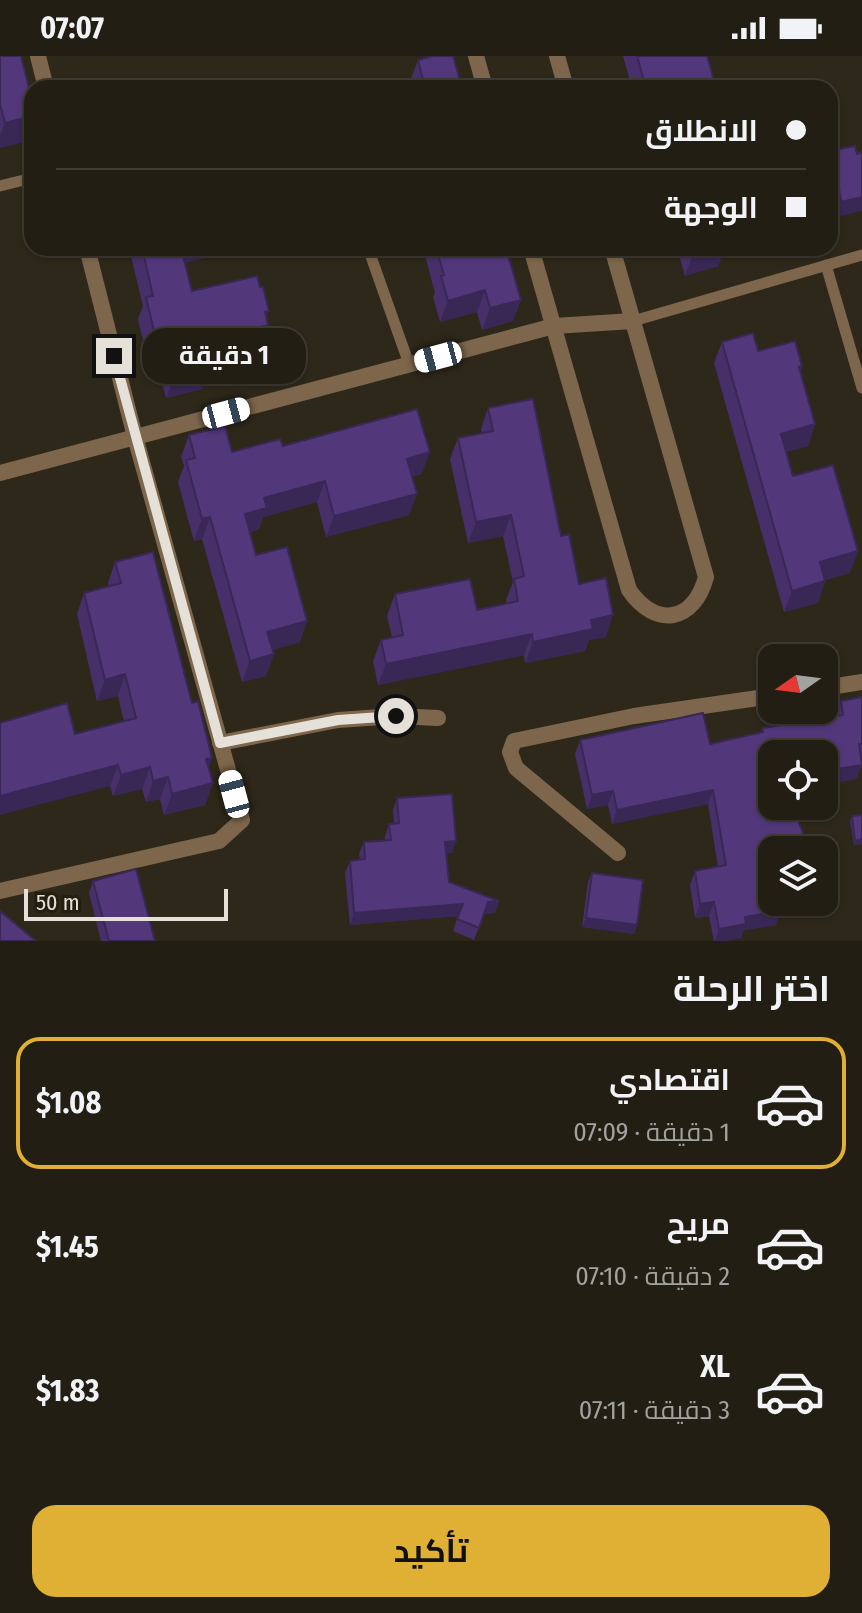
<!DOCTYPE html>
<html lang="ar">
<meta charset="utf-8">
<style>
:root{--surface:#221e14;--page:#2a271d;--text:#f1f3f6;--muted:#a2a2a0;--line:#3f3c34;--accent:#e0b034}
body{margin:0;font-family:"Fira Sans Condensed",Cairo,sans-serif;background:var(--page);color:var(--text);direction:rtl;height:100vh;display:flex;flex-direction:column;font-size:30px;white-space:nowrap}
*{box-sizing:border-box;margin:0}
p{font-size:26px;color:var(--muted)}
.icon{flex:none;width:44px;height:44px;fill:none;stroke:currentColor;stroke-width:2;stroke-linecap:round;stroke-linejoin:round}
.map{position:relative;height:885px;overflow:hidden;direction:ltr}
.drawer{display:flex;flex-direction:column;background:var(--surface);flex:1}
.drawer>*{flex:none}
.banner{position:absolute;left:24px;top:24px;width:814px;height:176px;border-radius:24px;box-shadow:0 2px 6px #0004,0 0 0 2px var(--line);direction:rtl;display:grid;align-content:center;height:176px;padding:0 32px;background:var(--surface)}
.needle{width:52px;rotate:256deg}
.buttons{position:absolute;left:758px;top:588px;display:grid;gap:16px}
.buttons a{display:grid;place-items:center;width:80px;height:80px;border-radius:16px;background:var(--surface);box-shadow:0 2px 6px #0004,0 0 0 2px var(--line);font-size:40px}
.scale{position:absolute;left:24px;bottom:20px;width:204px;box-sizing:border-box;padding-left:8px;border:4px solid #e5e1d9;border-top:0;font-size:22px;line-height:28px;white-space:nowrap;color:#e5e1d9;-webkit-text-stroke:6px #241e11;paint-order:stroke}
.end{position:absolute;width:36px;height:36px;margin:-18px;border:10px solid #e5e1d9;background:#111;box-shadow:0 0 0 4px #111}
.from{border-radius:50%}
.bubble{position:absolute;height:56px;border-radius:24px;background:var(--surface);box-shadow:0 2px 6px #0004,0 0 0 2px var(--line);font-size:26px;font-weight:700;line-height:56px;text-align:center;direction:rtl}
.car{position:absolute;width:24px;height:48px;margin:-24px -12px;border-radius:10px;box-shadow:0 0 6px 2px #0007;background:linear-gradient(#fff 24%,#345 0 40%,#fff 0 76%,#345 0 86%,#fff 0)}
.banner b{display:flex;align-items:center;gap:28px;height:76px;font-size:30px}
.banner b+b{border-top:2px solid var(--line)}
.banner i{width:20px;height:20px;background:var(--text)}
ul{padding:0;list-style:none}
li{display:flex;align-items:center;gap:24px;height:132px;margin:0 16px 12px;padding:0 16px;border:4px solid transparent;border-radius:24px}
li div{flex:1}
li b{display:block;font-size:30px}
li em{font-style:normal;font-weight:700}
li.active{border-color:var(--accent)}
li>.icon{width:72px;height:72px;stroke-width:1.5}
h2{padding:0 32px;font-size:36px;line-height:96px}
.primary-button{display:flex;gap:16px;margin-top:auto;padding:16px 32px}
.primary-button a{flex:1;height:92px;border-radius:24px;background:var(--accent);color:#111;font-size:32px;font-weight:700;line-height:92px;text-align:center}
.status{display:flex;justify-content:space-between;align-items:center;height:56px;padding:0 40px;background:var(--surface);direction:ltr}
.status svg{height:22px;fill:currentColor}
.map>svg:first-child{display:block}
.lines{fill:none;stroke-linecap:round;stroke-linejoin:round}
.service{stroke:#7d664c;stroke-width:11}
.minor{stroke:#7d664c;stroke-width:16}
.tertiary{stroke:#7d664c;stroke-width:16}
.wall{fill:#473069}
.shaded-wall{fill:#392755}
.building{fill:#52387a;stroke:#392755;stroke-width:2}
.route{stroke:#e5e1d9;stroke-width:10}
</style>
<div class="status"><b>07:07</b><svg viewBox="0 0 49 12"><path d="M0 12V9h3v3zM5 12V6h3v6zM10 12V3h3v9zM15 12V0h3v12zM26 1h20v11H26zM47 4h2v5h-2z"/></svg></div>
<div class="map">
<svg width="862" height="885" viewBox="0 0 862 885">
<rect width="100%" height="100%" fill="#2e281a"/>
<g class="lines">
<path class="service" d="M 0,130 L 32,122
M 368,192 L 409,308
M 826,209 L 862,332
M 633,265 L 862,199"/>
<path class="minor" d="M 38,0 L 46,32
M 0,417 L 554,270 L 633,265
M 824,632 L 862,626
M 220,687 L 338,664 L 396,660 L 438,662
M 618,797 L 516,712 L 510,696 L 514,685 L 634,660 L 772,640
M 0,835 L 219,785 L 242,764 L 135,381 L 87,192"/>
<path class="tertiary" d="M 476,0 L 485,32
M 557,0 L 566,32
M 531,192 L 629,534 C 656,573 694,566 706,521 L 612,192"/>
</g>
<path class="wall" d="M 0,0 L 26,85 L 0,92 Z
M 623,0 L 707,0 L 716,32 L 632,32 Z
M 418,4 L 462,32 L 410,27 L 410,25 Z
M 862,96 L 836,161 L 833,148 L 830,149 L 857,98 Z
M 129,192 L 215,192 L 212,200 L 185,207 L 192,235 L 266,261 L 261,290 L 208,303 L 210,312 L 202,333 L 166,342 L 160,319 L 152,321 L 138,263 L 143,250 Z
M 423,192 L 506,192 L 513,265 L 482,274 L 477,256 L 440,266 L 433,241 L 435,237 Z
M 677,192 L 725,192 L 718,210 L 685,220 Z
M 722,286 L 758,295 L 802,310 L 800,316 L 815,368 L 808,390 L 786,396 L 793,420 L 850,517 L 825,524 L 825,525 L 818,547 L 784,556 L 714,307 Z
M 488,352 L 561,480 L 579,528 L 606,581 L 589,584 L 585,595 L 525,607 L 524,599 L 378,629 L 373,605 L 381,584 L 392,581 L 387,560 L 395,538 L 477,554 L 507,547 L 506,544 L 513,526 L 503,480 L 468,487 L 450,403 L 458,382 L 482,377 L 481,373 Z
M 189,379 L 232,396 L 283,390 L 422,418 L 412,420 L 409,459 L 326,481 L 317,446 L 263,461 L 259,473 L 250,476 L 256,499 L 300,586 L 272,594 L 274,598 L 266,620 L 242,626 L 202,483 L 194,485 L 178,426 L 184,410 L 181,401 Z
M 115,506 L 208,712 L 213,727 L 205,749 L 164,759 L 160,743 L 146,746 L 142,733 L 113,740 L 110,730 L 75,678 L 124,666 L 118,640 L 97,645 L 77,558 L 84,537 L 109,531 L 108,527 Z
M 862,641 L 862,701 L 857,723 L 772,698 L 772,846 L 781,855 L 776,869 L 744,874 L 741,882 L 725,885 L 714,885 L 709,860 L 695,862 L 690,829 L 695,815 L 718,811 L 708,748 L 612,768 L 608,749 L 587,753 L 575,698 L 580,684 L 710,688 L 761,677 L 763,672 L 836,660 L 841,645 Z
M 397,742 L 456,785 L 452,797 L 447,797 L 449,826 L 499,845 L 495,857 L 484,858 L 474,884 L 453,875 L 458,860 L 350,869 L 345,817 L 350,805 L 360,804 L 359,798 L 364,786 L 385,784 L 385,780 L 389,768 L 394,768 L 393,754 Z
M 862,759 L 862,788 L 854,789 L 850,765 L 852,760 Z
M 592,817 L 637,869 L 634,878 L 582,871 L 588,826 Z
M 93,825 L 155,885 L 101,885 L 89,837 Z"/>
<path class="shaded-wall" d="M 32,60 L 32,68 L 26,85 L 0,92 L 0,80 L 5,67 Z
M 839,133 L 833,148 L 830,149 L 830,135 Z
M 862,141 L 862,155 L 836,161 L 841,146 Z
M 179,192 L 215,192 L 212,200 L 173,210 Z
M 715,192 L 725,192 L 718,210 L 685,220 L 693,198 Z
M 485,234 L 477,256 L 440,266 L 448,245 Z
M 521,244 L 513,265 L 482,274 L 490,252 Z
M 269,255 L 263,270 L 268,269 L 261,290 L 196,306 L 203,285 Z
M 168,298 L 160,319 L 152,321 L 160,300 Z
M 210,312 L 202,333 L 166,342 L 174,321 Z
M 815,368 L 808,390 L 773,399 L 781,378 Z
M 430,396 L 422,418 L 399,424 L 407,403 Z
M 325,425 L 317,446 L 263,461 L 259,473 L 237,479 L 245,458 L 264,442 Z
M 417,438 L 409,459 L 326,481 L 334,460 Z
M 511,459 L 503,480 L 468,487 L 476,466 Z
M 210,461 L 202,483 L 194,485 L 202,463 Z
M 858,495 L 850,517 L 812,527 L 820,506 Z
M 825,525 L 818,547 L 784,556 L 792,535 Z
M 613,559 L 606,581 L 589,584 L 585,595 L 525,607 L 533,586 L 591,564 Z
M 307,565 L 300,586 L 259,598 L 267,576 Z
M 532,578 L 524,599 L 378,629 L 386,608 Z
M 274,598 L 266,620 L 242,626 L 250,605 Z
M 125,618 L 118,640 L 97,645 L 105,624 Z
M 212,702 L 204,723 L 206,703 Z
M 118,709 L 110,730 L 0,759 L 0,740 Z
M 862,709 L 857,723 L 824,729 L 824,715 Z
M 150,711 L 142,733 L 113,740 L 121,719 Z
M 168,721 L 160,743 L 146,746 L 153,725 Z
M 213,727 L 205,749 L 164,759 L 172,738 Z
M 713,734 L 708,748 L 612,768 L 617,754 Z
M 613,735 L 608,749 L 587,753 L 592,739 Z
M 862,783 L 862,788 L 854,789 L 855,785 Z
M 456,785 L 452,797 L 441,798 L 445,786 Z
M 499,845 L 495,857 L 484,858 L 488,846 Z
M 714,846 L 709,860 L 695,862 L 700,848 Z
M 463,848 L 458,860 L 350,869 L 354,857 Z
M 781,855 L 776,869 L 744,874 L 741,882 L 725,885 L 715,885 L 719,873 L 745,861 Z
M 586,862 L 637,869 L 634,878 L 582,871 Z"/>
<path class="building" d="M 0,0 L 21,0 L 32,45 L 32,60 L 5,67 L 0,48 Z
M 433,0 L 453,0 L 462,32 L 394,32 L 423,24 L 418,4 Z
M 637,0 L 707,0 L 716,32 L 646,32 Z
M 855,90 L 857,98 L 862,96 L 862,141 L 841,146 L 839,133 L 830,135 L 830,95 Z
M 142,192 L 181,192 L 192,235 L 257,220 L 260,231 L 263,231 L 269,255 L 265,256 L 268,269 L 203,285 L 210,312 L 174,321 L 168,298 L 160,300 L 146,241 L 153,240 Z
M 436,192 L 506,192 L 521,244 L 490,252 L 485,234 L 448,245 L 441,220 L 444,219 Z
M 691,192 L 715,192 L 693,198 Z
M 753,277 L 758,295 L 795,285 L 802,310 L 799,311 L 815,368 L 781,378 L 793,420 L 833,409 L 858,495 L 820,506 L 825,525 L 792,535 L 722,286 Z
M 533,343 L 561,480 L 569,478 L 579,528 L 606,522 L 613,559 L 591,564 L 593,573 L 533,586 L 532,578 L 386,608 L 381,584 L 403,579 L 395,538 L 470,523 L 477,554 L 518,545 L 514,523 L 524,520 L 511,459 L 476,466 L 458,382 L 493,375 L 488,352 Z
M 417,353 L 430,396 L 407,403 L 417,438 L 334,460 L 325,425 L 264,442 L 267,452 L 245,458 L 256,499 L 287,491 L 307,565 L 267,576 L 274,598 L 250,605 L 210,461 L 202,463 L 186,404 L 195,402 L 189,379 L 225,370 L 232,396 L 280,383 L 283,390 Z
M 153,496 L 192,647 L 198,645 L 212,702 L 206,703 L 213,727 L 172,738 L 168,721 L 153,725 L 150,711 L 121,719 L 118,709 L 0,740 L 0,667 L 67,647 L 75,678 L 136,662 L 125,618 L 105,624 L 84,537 L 121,527 L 115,506 Z
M 862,641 L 862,688 L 859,688 L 862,709 L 824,715 L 824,698 L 772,698 L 772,750 L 793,750 L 809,794 L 772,794 L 772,846 L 779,846 L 781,855 L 745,861 L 746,868 L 719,873 L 714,846 L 700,848 L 695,815 L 726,809 L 713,734 L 617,754 L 613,735 L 592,739 L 580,684 L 703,657 L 710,688 L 763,676 L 763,672 L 843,659 L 841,645 Z
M 452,738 L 456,785 L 445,786 L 449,826 L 499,845 L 488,846 L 479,872 L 457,863 L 463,848 L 354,857 L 350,805 L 365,803 L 364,786 L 391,784 L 389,768 L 399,767 L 397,742 Z
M 862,759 L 862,783 L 855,785 L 852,760 Z
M 136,813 L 155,885 L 109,885 L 93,825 Z
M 592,817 L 643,824 L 637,869 L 586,862 Z
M 0,855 L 36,885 L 0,885 Z"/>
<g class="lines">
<path class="route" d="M 114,300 L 220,687 L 338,664 L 396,660"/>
</g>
</svg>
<div class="buttons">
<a><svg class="needle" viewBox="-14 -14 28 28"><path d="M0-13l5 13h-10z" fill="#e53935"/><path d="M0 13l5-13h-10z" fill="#a2a2a0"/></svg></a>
<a><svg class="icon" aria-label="locate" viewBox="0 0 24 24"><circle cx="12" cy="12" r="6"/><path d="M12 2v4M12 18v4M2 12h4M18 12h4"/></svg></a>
<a><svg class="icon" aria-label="layers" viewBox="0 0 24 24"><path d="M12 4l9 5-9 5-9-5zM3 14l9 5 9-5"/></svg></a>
</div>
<div class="scale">50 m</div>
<i class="end from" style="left:396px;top:660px"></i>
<i class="end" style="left:114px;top:300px"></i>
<div class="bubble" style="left:142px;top:272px;width:164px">1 دقيقة</div>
<i class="car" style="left:438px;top:301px;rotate:255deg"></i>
<i class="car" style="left:226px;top:357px;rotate:75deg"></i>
<i class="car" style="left:234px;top:738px;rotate:345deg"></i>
<div class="banner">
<b><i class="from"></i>الانطلاق</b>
<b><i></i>الوجهة</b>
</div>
</div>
<section class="drawer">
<h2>اختر الرحلة</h2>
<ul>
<li class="active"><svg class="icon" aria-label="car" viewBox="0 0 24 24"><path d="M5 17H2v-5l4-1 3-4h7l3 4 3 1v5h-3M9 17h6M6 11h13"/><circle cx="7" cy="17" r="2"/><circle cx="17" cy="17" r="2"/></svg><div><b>اقتصادي</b><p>1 دقيقة · 07:09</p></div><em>$1.08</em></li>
<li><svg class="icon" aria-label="car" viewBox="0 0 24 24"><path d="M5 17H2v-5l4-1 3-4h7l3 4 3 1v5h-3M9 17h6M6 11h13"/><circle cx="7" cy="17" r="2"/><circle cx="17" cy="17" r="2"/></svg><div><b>مريح</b><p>2 دقيقة · 07:10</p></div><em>$1.45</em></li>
<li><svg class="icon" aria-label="car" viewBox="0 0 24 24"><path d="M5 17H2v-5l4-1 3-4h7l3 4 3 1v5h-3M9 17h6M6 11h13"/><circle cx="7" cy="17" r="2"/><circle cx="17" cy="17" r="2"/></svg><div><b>XL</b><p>3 دقيقة · 07:11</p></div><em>$1.83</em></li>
</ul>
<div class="primary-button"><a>تأكيد</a></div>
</section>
